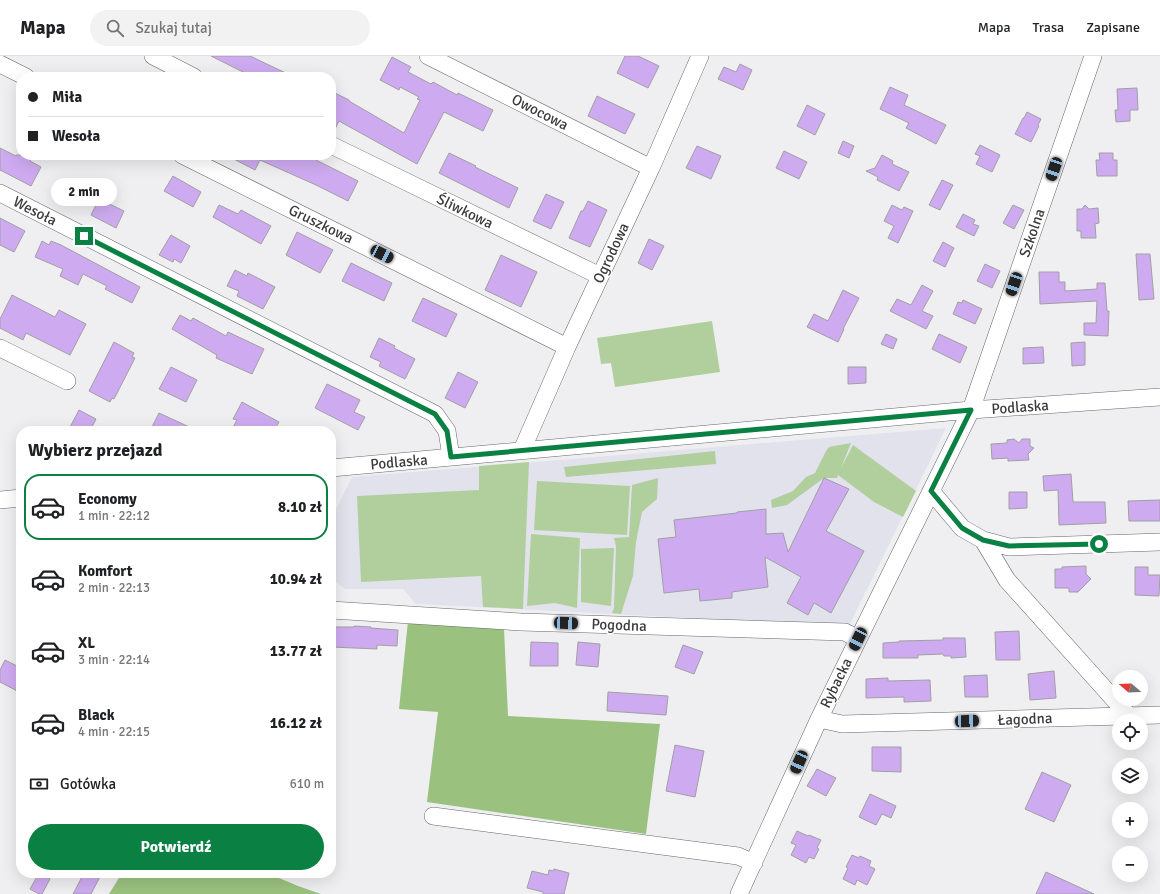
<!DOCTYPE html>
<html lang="pl">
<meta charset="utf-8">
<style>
:root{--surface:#fff;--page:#f2f2f2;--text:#202124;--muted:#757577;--line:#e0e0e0;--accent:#0b8043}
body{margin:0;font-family:Signika,sans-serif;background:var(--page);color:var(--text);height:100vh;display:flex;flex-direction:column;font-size:15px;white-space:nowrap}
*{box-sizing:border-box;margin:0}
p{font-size:13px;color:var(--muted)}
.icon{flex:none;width:22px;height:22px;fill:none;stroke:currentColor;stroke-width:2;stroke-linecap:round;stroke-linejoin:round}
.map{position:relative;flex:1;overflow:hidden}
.drawer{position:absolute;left:16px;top:370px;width:320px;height:452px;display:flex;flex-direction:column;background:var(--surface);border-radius:16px;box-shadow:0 4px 16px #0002}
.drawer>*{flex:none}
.top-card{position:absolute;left:16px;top:16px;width:320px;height:88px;border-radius:16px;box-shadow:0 4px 16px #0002;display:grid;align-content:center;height:88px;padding:0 12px;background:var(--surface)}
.needle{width:26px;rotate:289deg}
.tools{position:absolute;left:1112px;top:614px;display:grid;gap:8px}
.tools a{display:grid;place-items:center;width:36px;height:36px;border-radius:50%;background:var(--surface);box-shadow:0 4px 16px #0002;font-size:20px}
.end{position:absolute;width:18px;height:18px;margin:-9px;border:5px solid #0b8043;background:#fff;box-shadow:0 0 0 2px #fff}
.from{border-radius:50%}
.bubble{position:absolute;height:28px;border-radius:14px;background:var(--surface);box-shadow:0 4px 16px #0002;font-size:13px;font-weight:800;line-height:28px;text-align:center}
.car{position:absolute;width:12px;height:24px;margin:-12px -6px;border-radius:5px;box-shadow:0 0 3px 1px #0007;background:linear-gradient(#222 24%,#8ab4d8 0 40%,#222 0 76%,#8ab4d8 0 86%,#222 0)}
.top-card b{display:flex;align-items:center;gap:14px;height:38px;font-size:15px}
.top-card b+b{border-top:1px solid var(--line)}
.top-card i{width:10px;height:10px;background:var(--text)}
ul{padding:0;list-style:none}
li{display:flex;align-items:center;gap:12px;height:66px;margin:0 8px 6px;padding:0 4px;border:2px solid transparent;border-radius:16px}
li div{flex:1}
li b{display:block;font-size:15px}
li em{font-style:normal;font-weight:800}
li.active{border-color:var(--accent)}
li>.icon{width:36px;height:36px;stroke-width:1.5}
h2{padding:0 12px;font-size:18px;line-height:48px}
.pay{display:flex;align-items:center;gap:10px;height:44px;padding:0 12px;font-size:15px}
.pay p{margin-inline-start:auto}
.action{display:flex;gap:8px;margin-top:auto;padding:8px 12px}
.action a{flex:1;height:46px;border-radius:24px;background:var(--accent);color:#fff;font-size:16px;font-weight:800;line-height:46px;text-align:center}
header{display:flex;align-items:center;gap:24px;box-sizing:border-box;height:56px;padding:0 20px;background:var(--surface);border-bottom:1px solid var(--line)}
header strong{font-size:19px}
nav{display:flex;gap:22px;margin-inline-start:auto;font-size:14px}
.search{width:280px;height:36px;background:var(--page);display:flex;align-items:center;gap:10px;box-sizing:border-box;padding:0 14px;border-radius:22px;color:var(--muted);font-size:15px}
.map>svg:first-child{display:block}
.built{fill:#e2e2ed}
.green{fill:#b0cf9c}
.forest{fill:#9ac27e}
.building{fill:#ceabf0;stroke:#a19fa2}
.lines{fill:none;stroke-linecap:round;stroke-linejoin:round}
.minor-casing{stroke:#67676a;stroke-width:18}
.minor{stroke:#fff;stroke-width:17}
.route{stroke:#0b8043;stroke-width:5}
.labels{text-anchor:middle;stroke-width:3;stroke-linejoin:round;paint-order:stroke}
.street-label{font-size:15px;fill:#3b3b3c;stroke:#fff}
</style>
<header>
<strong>Mapa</strong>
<div class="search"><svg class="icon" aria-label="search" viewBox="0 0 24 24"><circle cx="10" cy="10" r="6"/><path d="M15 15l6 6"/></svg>Szukaj tutaj</div>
<nav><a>Mapa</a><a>Trasa</a><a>Zapisane</a></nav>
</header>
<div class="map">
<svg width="1160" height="838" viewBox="0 0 1160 838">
<rect width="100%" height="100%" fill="#efeff2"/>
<path class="built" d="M 946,372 L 849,570 L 416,548 L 403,533 L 345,533 L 331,522 L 331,463 L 352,421 Z"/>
<path class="green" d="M 712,265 L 720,316 L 615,331 L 611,307 L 601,308 L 597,282 Z
M 851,387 L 841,412 L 853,389 L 916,435 L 903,461 L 874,446 L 838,419 L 837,422 L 824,422 L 787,449 L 772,452 L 771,444 L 793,435 L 806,421 L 815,417 L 826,395 L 829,391 Z
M 715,395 L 716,408 L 566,421 L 564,411 Z
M 529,406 L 523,553 L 483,551 L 481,520 L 361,526 L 357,440 L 479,434 L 479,410 Z
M 658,422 L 657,443 L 642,456 L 636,486 L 633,520 L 621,558 L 612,557 L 614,552 L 616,490 L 614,482 L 629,481 L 632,429 Z
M 537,425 L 630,430 L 627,479 L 534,474 Z
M 531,478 L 580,482 L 577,552 L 555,547 L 527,550 Z
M 614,492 L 611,550 L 581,546 L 581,493 Z"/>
<path class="forest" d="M 408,565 L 504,573 L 508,660 L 660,668 L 646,778 L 427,746 L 438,656 L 399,653 Z
M 122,817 L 267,817 L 298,830 L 321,838 L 109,838 Z"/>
<path class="building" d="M 211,0 L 250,0 L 294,21 L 253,21 Z
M 625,0 L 638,0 L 659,10 L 648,32 L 617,17 Z
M 392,1 L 411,11 L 408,16 L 431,28 L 433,26 L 457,39 L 458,37 L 493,54 L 483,75 L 444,56 L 417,108 L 395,96 L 339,65 L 332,79 L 331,79 L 331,35 L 349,44 L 349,45 L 404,77 L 420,44 L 417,43 L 419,41 L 400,31 L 399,34 L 380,24 Z
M 740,8 L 752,14 L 743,34 L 718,23 L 724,11 L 736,16 Z
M 890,31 L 908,39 L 904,49 L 946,69 L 936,88 L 906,72 L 909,67 L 880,53 Z
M 1137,32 L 1138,54 L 1130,54 L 1130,65 L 1116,66 L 1115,54 L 1118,54 L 1117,33 Z
M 597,40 L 635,58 L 625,78 L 588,60 Z
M 807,49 L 825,58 L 815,79 L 797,70 Z
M 1027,56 L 1041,63 L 1038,69 L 1039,70 L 1031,86 L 1015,78 L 1023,62 L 1024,62 Z
M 843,85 L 854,90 L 849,102 L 838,97 Z
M 980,89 L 1000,99 L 992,116 L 976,108 L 980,100 L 975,98 Z
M 697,90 L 721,100 L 711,123 L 686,112 Z
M 0,92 L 16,100 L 16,99 L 33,99 L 30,105 L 41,111 L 31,130 L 0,114 Z
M 784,95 L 807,106 L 799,123 L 776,112 Z
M 449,97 L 476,110 L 475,111 L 518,132 L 509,152 L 439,117 Z
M 1099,97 L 1113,97 L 1113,104 L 1117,104 L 1117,120 L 1097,120 L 1096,104 L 1100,104 Z
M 226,99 L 311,99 L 317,102 L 316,104 L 358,125 L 348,145 L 316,129 L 260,104 L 255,114 Z
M 882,99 L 893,105 L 892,108 L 909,116 L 899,135 L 877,124 L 878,121 L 866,115 L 875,112 Z
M 173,120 L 201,136 L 193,151 L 164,135 Z
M 942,124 L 953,129 L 940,154 L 929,149 Z
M 546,138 L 564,146 L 551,173 L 533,165 Z
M 99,143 L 124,155 L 116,172 L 91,159 Z
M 588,145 L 607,154 L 590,191 L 569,182 L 581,155 L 583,155 Z
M 219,149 L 238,158 L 241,154 L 271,170 L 261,188 L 213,161 Z
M 892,149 L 902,154 L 904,151 L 913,155 L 898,187 L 888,182 L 894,170 L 884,165 Z
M 1013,149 L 1024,154 L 1014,173 L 1003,167 Z
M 1085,149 L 1089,153 L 1098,152 L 1099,167 L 1095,168 L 1096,182 L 1081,182 L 1081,175 L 1077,175 L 1077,153 L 1082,153 Z
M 963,158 L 975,164 L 973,168 L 979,170 L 974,180 L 956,171 Z
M 0,162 L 25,175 L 14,196 L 0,189 Z
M 297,176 L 333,194 L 320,217 L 286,199 Z
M 171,179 L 190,190 L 181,207 L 174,203 L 173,206 L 159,199 Z
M 649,183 L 664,190 L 652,214 L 638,207 Z
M 42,185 L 49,189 L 51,185 L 61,189 L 140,231 L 132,247 L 105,233 L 107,230 L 83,218 L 78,229 L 60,220 L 63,213 L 35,201 Z
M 943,186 L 954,192 L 945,211 L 933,205 Z
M 1136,198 L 1150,198 L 1154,243 L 1139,244 Z
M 501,199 L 537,216 L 521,251 L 485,234 Z
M 351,207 L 392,227 L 384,245 L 342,225 Z
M 985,208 L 1000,215 L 992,232 L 977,225 Z
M 235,214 L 247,220 L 248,217 L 275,231 L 263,253 L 237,240 L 239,235 L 227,230 Z
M 1039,216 L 1059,216 L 1059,226 L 1065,226 L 1065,235 L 1097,233 L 1097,227 L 1105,227 L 1107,255 L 1109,255 L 1108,280 L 1084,279 L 1084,267 L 1096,267 L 1097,245 L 1040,248 Z
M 922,229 L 933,235 L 922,255 L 933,260 L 926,273 L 890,255 L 897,243 L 911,249 Z
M 843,234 L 859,242 L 843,273 L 844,273 L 838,286 L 807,271 L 814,258 L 828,265 Z
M 12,239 L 55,261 L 59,254 L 86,268 L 70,299 L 26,277 L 23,284 L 0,272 L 0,263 Z
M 423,242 L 457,258 L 446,281 L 412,265 Z
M 963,244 L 982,253 L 975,268 L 953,258 L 958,246 L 962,247 Z
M 180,259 L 191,265 L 193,262 L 226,280 L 228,276 L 264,293 L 252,318 L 216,302 L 217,299 L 172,273 Z
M 886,278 L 897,283 L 893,293 L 881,288 Z
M 939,278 L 967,291 L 960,307 L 932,293 Z
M 379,282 L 395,290 L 394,292 L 415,303 L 405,323 L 379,310 L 381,306 L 370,301 Z
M 114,286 L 134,297 L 132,301 L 135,302 L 114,343 L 112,342 L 110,346 L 89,335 Z
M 1085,286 L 1085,309 L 1072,310 L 1071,287 Z
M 1043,291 L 1044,307 L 1023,308 L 1023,292 Z
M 171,311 L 197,324 L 186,346 L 159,333 Z
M 848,311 L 866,311 L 866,327 L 848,328 Z
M 458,316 L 478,326 L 465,352 L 445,342 Z
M 327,328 L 360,344 L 354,356 L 365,361 L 358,374 L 315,352 Z
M 242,346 L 279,366 L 274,375 L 231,375 L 237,364 L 233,363 Z
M 79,354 L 96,363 L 90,375 L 68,375 Z
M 159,357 L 198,375 L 150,375 Z
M 1014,383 L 1019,387 L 1022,383 L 1030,383 L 1030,390 L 1034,392 L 1028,398 L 1029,404 L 1008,405 L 1008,402 L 992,403 L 991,388 L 1007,387 L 1007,384 Z
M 1071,418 L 1073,446 L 1105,446 L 1106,467 L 1059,469 L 1058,434 L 1044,435 L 1043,420 Z
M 824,422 L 849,433 L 826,475 L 864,495 L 831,557 L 814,547 L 808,559 L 787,547 L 801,521 L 765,501 L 768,531 L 732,536 L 732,542 L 700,545 L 699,533 L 664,537 L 658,483 L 676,481 L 674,464 L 737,457 L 737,456 L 766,453 L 766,478 L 783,477 L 788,496 Z
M 1009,436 L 1027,436 L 1027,452 L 1009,453 Z
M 1160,444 L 1160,465 L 1129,465 L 1128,445 Z
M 1086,510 L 1086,518 L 1091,523 L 1078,536 L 1069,536 L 1069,532 L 1055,532 L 1055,513 L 1062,513 L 1062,511 Z
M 1135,511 L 1148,511 L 1148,519 L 1160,519 L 1159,540 L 1135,539 Z
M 354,570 L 371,571 L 371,572 L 398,574 L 397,590 L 377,589 L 377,593 L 331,591 L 331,571 L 354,571 Z
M 1019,575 L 1020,604 L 996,604 L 995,576 Z
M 943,582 L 965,582 L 966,601 L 951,602 L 951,600 L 944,600 L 943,598 L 918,599 L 918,602 L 883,602 L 883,587 L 899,586 L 899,585 L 943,584 Z
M 531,586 L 558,587 L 558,610 L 530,610 Z
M 578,586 L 600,588 L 598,611 L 576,609 Z
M 683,589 L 703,596 L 694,618 L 675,611 Z
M 5,604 L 21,612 L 21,637 L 0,626 L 0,614 Z
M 1054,615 L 1056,642 L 1030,644 L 1028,618 Z
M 987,619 L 988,641 L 965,641 L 964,620 Z
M 888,622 L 888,625 L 930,624 L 931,645 L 904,646 L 904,641 L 866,642 L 866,623 Z
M 608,636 L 668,640 L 666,659 L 607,655 Z
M 675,689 L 704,695 L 695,741 L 666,735 Z
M 872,691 L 901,691 L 901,716 L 872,715 Z
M 817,713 L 836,722 L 826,740 L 807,730 Z
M 1042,716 L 1071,729 L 1054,766 L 1025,753 Z
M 870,738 L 896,750 L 891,762 L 882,758 L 876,769 L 859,761 Z
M 797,775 L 808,780 L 809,779 L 821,784 L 817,792 L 819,793 L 814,803 L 809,801 L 806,807 L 791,799 L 796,789 L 791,787 Z
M 852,799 L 859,802 L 860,800 L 871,805 L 869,810 L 875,813 L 867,829 L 857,824 L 855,829 L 843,823 L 848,812 L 846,811 Z
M 554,813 L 569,817 L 564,838 L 543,838 L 543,836 L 527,832 L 532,815 L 548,819 L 549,814 L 553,815 Z
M 1046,816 L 1094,838 L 1036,838 Z
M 39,817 L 50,823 L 42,838 L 39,838 L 30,833 Z
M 84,817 L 102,817 L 91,838 L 73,838 Z"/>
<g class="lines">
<defs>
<path id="minor" d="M 153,0 L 194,21
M 428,0 L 651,112
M 0,8 L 26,21
M 331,89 L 600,220
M 182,99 L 567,291
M 0,137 L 435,358 L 447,375 L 451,401
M 0,292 L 67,325
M 522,394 L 567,291 L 651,112 L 700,0
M 331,412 L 971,354 L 1160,341
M 931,435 L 962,472 L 983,484 L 1009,491 L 1160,486
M 0,444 L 21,442
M 983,484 L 1007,524 L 1129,660
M 331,554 L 521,566 L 845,576 L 858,583
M 819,663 L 842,668 L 1160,659
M 433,760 L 738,800 L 754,807
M 739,838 L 819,663 L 971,354 L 1093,0"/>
</defs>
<use href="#minor" class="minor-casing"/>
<use href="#minor" class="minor"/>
</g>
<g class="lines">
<path class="route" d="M 84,180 L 435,358 L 447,375 L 451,401 L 971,354 L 931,435 L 962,472 L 983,484 L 1009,490 L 1099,488"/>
</g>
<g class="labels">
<g class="street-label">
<text transform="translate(540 56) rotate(27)" y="5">Owocowa</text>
<text transform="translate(35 155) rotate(27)" y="5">Wesoła</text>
<text transform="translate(465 155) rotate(26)" y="5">Śliwkowa</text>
<text transform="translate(321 168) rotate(26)" y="5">Gruszkowa</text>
<text transform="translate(1032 177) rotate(-71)" y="5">Szkolna</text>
<text transform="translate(611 197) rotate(-65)" y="5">Ogrodowa</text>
<text transform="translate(1020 351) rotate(-4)" y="5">Podlaska</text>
<text transform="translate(399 406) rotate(-5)" y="5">Podlaska</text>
<text transform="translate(619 569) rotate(2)" y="5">Pogodna</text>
<text transform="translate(836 627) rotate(-64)" y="5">Rybacka</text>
<text transform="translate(1025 663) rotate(-2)" y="5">Łagodna</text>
</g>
</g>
</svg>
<div class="tools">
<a><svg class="needle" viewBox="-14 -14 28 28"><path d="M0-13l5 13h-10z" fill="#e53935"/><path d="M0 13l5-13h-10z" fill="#757577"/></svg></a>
<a><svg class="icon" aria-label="locate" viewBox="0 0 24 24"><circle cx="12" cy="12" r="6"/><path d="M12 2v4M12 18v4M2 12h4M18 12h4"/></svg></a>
<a><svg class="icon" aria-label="layers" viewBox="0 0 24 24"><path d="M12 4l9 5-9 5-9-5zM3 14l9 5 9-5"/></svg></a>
<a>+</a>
<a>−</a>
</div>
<i class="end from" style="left:1099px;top:488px"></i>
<i class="end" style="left:84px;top:180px"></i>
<div class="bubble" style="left:51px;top:122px;width:66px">2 min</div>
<i class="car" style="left:1054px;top:113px;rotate:199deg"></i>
<i class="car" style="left:382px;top:198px;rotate:117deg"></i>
<i class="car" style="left:1014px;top:228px;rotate:199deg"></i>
<i class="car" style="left:566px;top:567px;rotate:92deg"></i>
<i class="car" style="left:858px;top:583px;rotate:206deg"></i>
<i class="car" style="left:967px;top:665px;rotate:88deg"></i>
<i class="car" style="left:799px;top:706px;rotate:204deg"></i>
<div class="top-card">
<b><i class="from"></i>Miła</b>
<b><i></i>Wesoła</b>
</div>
<section class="drawer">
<h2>Wybierz przejazd</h2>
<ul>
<li class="active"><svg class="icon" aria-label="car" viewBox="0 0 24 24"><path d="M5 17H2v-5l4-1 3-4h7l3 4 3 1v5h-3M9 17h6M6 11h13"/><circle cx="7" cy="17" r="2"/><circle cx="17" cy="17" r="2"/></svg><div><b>Economy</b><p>1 min · 22:12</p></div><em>8.10 zł</em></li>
<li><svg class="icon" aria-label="car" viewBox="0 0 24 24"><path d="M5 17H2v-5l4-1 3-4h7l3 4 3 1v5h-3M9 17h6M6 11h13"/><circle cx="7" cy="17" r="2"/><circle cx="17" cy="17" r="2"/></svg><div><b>Komfort</b><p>2 min · 22:13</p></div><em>10.94 zł</em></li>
<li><svg class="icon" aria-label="car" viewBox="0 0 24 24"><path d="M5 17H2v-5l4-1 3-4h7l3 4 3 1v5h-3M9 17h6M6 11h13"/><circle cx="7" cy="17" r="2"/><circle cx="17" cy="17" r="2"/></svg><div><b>XL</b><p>3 min · 22:14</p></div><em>13.77 zł</em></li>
<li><svg class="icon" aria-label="car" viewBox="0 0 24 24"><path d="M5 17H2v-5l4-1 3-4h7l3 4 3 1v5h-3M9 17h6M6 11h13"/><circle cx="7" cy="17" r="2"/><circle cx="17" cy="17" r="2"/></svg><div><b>Black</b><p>4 min · 22:15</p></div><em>16.12 zł</em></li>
</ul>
<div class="pay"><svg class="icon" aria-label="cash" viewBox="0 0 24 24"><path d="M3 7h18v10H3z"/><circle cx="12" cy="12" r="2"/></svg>Gotówka<p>610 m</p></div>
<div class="action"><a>Potwierdź</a></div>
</section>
</div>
